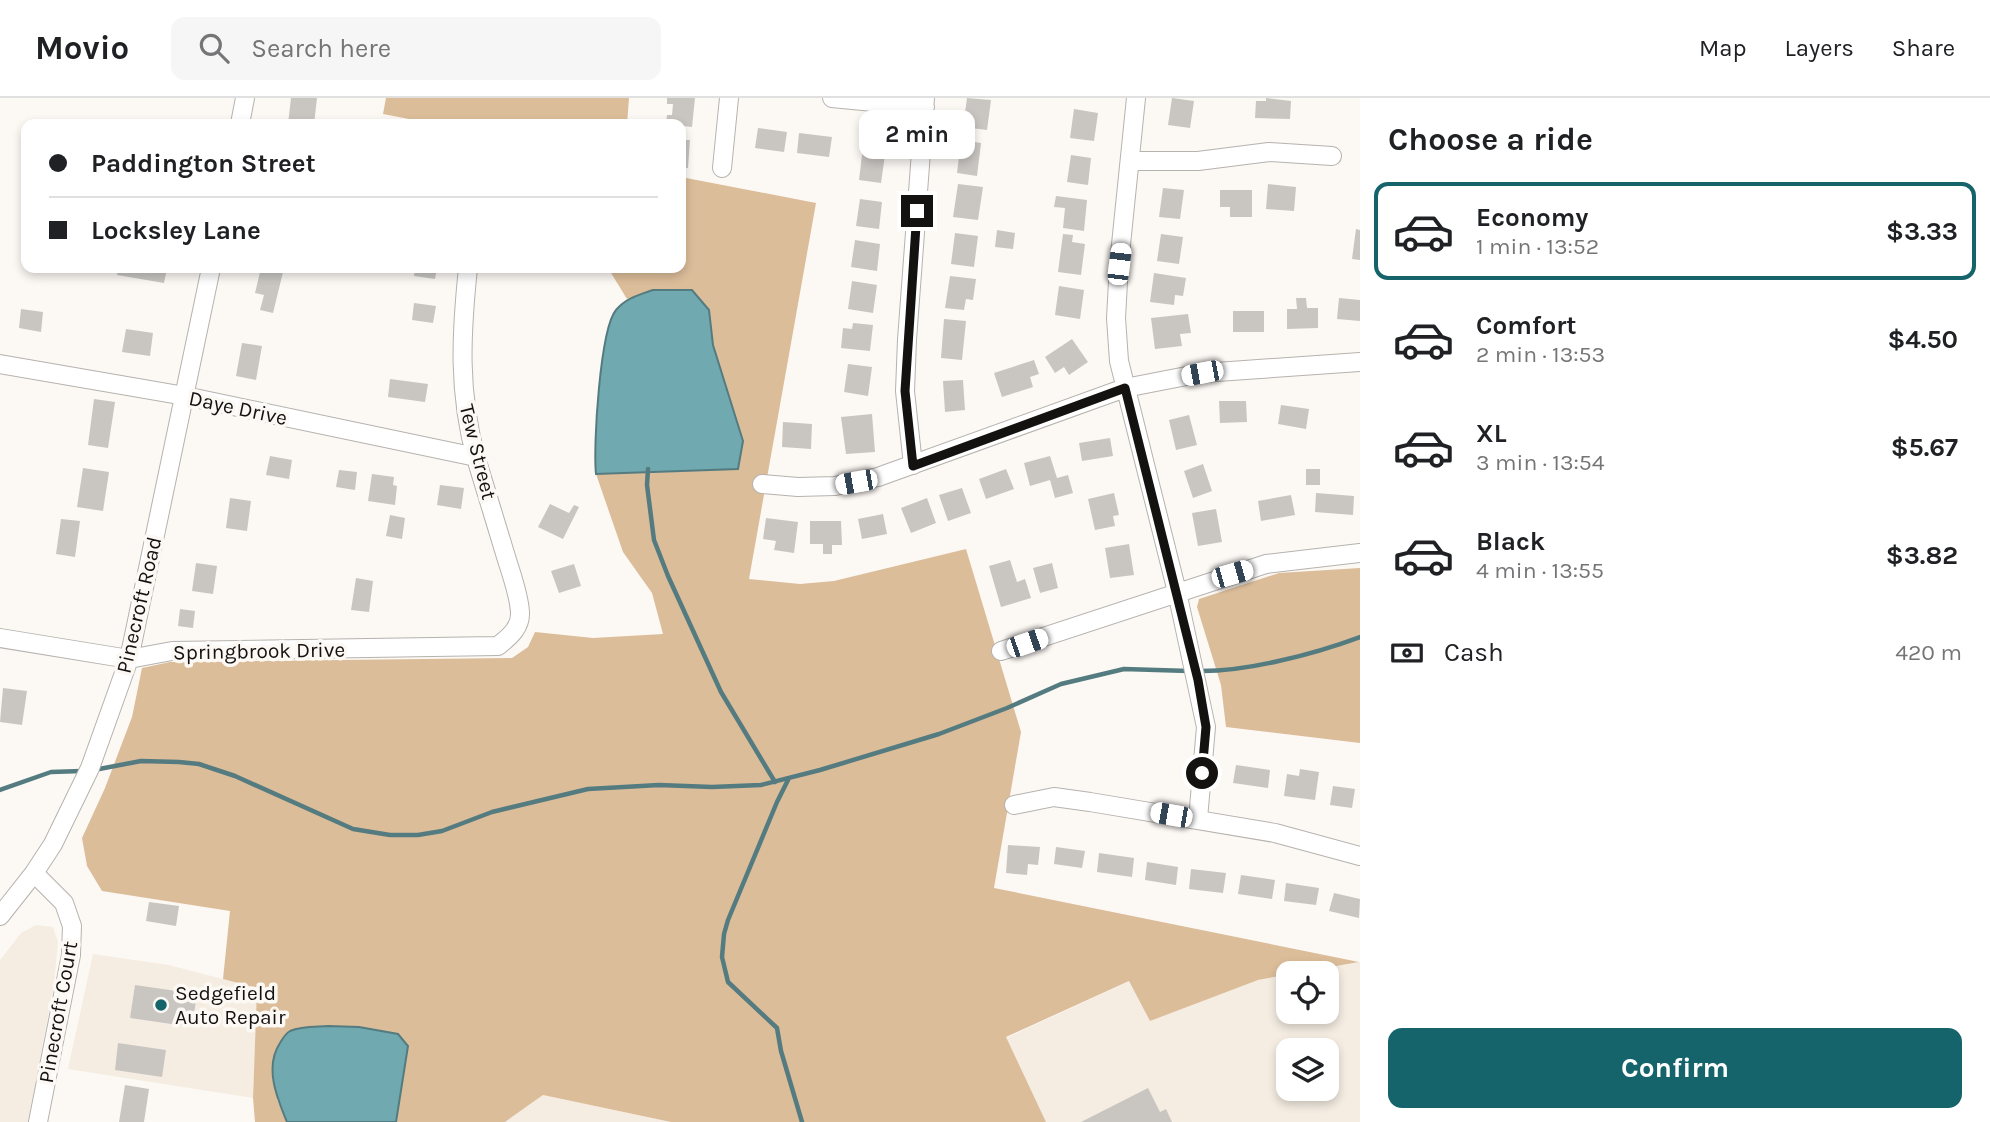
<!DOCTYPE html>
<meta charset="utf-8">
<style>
:root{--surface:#fff;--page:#f6f6f6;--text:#202124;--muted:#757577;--line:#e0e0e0;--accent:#16646b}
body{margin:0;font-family:Karla,sans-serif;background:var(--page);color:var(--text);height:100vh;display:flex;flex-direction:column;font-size:26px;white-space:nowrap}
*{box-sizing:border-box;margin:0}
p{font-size:23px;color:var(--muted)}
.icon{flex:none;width:38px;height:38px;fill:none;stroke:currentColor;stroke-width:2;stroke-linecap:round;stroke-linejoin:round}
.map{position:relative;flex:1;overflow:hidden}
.sheet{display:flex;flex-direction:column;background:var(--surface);width:630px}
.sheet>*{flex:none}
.guide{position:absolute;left:21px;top:21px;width:665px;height:154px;border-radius:14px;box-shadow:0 4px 10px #0003;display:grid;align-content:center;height:154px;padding:0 28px;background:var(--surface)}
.fabs{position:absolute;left:1276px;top:863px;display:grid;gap:14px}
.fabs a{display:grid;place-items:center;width:63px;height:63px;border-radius:14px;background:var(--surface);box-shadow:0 4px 10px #0003;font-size:35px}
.end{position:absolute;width:32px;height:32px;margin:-16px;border:9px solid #141211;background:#fff;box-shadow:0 0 0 4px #fff}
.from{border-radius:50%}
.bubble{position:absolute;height:49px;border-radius:14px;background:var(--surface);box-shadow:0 4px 10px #0003;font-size:23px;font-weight:700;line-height:49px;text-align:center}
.car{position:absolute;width:21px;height:42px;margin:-21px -10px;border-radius:9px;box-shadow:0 0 5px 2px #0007;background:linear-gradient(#fff 24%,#345 0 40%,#fff 0 76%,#345 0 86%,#fff 0)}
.guide b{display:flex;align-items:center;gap:24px;height:66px;font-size:26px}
.guide b+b{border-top:2px solid var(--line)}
.guide i{width:18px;height:18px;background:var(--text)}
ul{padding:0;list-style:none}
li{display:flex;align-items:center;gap:21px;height:98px;margin:0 14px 10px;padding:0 14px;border:4px solid transparent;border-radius:14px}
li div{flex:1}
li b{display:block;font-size:26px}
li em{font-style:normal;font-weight:700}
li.selected{border-color:var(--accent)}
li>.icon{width:63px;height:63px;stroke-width:1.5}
h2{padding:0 28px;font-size:32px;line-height:84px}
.pay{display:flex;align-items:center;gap:18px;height:77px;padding:0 28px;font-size:26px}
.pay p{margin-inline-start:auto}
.button{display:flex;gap:14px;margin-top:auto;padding:14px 28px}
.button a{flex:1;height:80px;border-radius:14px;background:var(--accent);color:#fff;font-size:28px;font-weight:700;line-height:80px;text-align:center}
header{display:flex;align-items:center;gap:42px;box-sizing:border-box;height:98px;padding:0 35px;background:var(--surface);border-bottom:2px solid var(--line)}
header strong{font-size:33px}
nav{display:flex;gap:38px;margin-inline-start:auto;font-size:24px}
.search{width:490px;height:63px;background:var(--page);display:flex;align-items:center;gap:18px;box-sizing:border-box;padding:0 24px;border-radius:14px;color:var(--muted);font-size:26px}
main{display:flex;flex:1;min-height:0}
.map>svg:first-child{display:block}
.built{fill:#f5ede2;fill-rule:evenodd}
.forest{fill:#dcbd9a}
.water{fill:#70a9af;stroke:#547c80;stroke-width:2}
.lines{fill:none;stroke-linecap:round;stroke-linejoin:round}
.stream{stroke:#547c80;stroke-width:4.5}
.building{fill:#c9c6c2}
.minor-casing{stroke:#b6b2ae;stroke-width:20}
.minor{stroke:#fff;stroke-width:18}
.route{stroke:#141211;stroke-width:9}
.poi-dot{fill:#16646b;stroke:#fcf8f4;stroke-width:2.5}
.labels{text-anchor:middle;stroke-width:7;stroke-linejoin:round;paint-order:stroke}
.street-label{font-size:21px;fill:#141211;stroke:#fcf8f4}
.poi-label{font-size:21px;fill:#141211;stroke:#fcf8f4;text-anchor:start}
</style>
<header>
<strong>Movio</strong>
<div class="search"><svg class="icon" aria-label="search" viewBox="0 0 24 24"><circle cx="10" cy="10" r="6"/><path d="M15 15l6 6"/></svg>Search here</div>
<nav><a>Map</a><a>Layers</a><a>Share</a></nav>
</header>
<main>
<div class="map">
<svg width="1360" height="1024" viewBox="0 0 1360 1024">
<rect width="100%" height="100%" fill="#fcf8f4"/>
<path class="built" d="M 36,827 L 53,829 L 58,844 L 54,887 L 28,1024 L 0,1024 L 0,862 L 21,835 Z
M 93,856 L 169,867 L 257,890 L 253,1000 L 68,971 Z
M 1360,864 L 1360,1024 L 1046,1024 L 1006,940 L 1130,883 L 1258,882 L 1288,877 L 1288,914 L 1326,914 L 1326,875 L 1297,875 ZM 1288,952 L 1326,952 L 1326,990 L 1288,990 Z
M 543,997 L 671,1024 L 505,1024 Z"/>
<path class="forest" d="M 386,0 L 629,0 L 627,26 L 435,26 L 383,16 Z
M 681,79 L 816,105 L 749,481 L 800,486 L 834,483 L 966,451 L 1021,634 L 994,790 L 1359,864 L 1258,882 L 1150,923 L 1129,883 L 1006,939 L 1046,1024 L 671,1024 L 543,997 L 505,1024 L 396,1024 L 408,947 L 277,1001 L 287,1024 L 255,1024 L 253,1000 L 257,890 L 223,881 L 230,813 L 102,793 L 87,768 L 82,740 L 105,690 L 132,619 L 142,570 L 170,564 L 512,560 L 528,549 L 535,534 L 593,540 L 663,536 L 652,495 L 623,454 L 596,376 L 738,371 L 743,343 L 713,247 L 709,212 L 653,192 L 627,201 L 608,170 L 681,170 Z
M 1360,470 L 1360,645 L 1226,629 L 1221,587 L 1197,509 L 1199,501 L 1279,475 Z"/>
<path class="water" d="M 653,192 L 692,192 L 709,212 L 713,247 L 743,343 L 738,371 L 596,376 C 593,349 600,231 616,212 C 626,200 639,197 653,192 Z
M 328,928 L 359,929 L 398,936 L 408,948 L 396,1024 L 287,1024 C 277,1000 264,969 280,945 C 283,940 285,936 290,933 C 302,928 316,929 328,928 Z"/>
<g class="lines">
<path class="stream" d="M 648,371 L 647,387 L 654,442 L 668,478 L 721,594 L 775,684
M 1198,573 C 1246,574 1314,556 1360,539
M 94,672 L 141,663 L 179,664 L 199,666 L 235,678 L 353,731 L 390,737 L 418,737 L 442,733 L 492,714 L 588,691 L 659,687 L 712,689 L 761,687 L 820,672 L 939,636 L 1007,610 L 1061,586 L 1124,571 L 1189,573
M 789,680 L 777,704 L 728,822 L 724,836 L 722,859 L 728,884 L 777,930 L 781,953 L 802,1024
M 0,692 L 51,674 L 82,673"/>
</g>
<path class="building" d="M 291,0 L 317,0 L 314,26 L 288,26 Z
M 667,0 L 695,0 L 692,29 L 666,26 L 667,17 L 672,17 L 673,6 L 667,6 Z
M 967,0 L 991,2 L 987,32 L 963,29 Z
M 1172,0 L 1194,3 L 1190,30 L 1168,27 Z
M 1266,0 L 1291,3 L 1290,21 L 1255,20 L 1256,3 L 1266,3 Z
M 1074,11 L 1098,15 L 1094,43 L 1070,40 Z
M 758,30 L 787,34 L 784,54 L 755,50 Z
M 799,35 L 832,39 L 829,59 L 797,55 Z
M 864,40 L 887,43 L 881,85 L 859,82 Z
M 681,42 L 690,42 L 688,70 L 681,70 Z
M 961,42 L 981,45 L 977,78 L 957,75 Z
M 1071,57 L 1091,60 L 1088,87 L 1067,84 Z
M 958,86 L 983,89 L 978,122 L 953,119 Z
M 1268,86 L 1296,89 L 1294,113 L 1266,111 Z
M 1163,90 L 1184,92 L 1180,121 L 1159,119 Z
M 1220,92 L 1252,92 L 1252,119 L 1230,119 L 1230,109 L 1220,109 Z
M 1056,98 L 1087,102 L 1084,133 L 1063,130 L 1065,110 L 1054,109 Z
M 860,101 L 882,104 L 879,131 L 856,128 Z
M 1356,131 L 1360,132 L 1360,162 L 1352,161 Z
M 997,132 L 1015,135 L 1013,151 L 995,149 Z
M 955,135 L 978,138 L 974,169 L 951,166 Z
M 1063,136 L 1073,137 L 1072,144 L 1085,146 L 1081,177 L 1058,174 Z
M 1161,136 L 1183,139 L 1179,166 L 1157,163 Z
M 855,142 L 880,146 L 877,173 L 851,169 Z
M 118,170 L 167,170 L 164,185 L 117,177 Z
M 261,170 L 284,170 L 273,215 L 260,212 L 264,197 L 255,195 Z
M 415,170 L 437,170 L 435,181 L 414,178 Z
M 1154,175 L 1186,180 L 1183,198 L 1175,197 L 1174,207 L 1150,204 Z
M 950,178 L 976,181 L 973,202 L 966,201 L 964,212 L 945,210 Z
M 852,183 L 877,187 L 873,215 L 848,211 Z
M 1059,188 L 1084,192 L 1080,221 L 1055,217 Z
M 1296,200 L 1306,200 L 1307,210 L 1318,210 L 1318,230 L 1287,231 L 1287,211 L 1297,211 Z
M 1339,200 L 1360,202 L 1360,223 L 1337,221 Z
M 414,205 L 436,208 L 433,225 L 412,222 Z
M 21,211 L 43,214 L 41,234 L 19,230 Z
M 1233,213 L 1264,213 L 1264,234 L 1233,234 Z
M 1188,216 L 1191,235 L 1180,236 L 1182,248 L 1155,251 L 1151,220 Z
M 944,221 L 966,223 L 962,262 L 941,260 Z
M 853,225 L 873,227 L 870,253 L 841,250 L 843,230 L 852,231 Z
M 126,231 L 153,235 L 150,258 L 122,254 Z
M 1072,241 L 1088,264 L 1069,277 L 1064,269 L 1055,275 L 1045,259 Z
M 242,245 L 262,248 L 256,282 L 236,278 Z
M 1034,262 L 1039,276 L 1030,279 L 1033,289 L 1002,299 L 994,275 Z
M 848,266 L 872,269 L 868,298 L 844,294 Z
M 390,281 L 428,286 L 425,304 L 388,299 Z
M 963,282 L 965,312 L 945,314 L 943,283 Z
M 94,301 L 115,304 L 108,350 L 88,347 Z
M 1219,303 L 1246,303 L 1247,324 L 1220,325 Z
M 1281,307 L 1309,311 L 1306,331 L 1278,326 Z
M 872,316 L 875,354 L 846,356 L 841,319 Z
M 1189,317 L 1197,347 L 1176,352 L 1169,322 Z
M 783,324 L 812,326 L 811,351 L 782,349 Z
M 1110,340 L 1113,358 L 1082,363 L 1079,345 Z
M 270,358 L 292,362 L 289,381 L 266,377 Z
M 1050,358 L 1057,380 L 1068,377 L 1073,395 L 1055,400 L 1050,382 L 1030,388 L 1024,365 Z
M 1203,366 L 1212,393 L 1193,400 L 1184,373 Z
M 83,370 L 109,374 L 103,413 L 77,409 Z
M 1006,371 L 1014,391 L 986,401 L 979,381 Z
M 1306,371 L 1320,371 L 1320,387 L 1306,387 Z
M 339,372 L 357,374 L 355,392 L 336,389 Z
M 372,376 L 394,379 L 393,387 L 397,388 L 395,407 L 368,403 Z
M 440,387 L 464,390 L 461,411 L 437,407 Z
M 962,390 L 971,415 L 948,423 L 939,397 Z
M 1114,395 L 1119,417 L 1113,418 L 1115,428 L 1095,432 L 1088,401 Z
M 1316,395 L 1354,398 L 1353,417 L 1315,414 Z
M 1291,397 L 1295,417 L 1261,423 L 1258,403 Z
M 230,400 L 251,403 L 247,433 L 226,430 Z
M 927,400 L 936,425 L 911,435 L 901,410 Z
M 550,406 L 569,415 L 574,407 L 579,409 L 563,441 L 538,429 Z
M 1216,411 L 1222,444 L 1198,448 L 1192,415 Z
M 883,416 L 887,436 L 862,441 L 858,421 Z
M 390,417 L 405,420 L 402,441 L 386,438 Z
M 766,420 L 798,424 L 794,455 L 774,452 L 776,443 L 763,441 Z
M 61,421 L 80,423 L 75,459 L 56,456 Z
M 810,423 L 841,423 L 842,447 L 832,447 L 832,456 L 823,456 L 823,446 L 810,446 Z
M 1129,446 L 1134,477 L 1110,480 L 1105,450 Z
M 1010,462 L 1017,484 L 1025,481 L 1031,500 L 1001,509 L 989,468 Z
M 196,465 L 217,468 L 213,496 L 192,493 Z
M 1052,465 L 1058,490 L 1040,495 L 1033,470 Z
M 574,466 L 581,488 L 559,495 L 551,473 Z
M 356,480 L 373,483 L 369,514 L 351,512 Z
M 180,511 L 195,513 L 193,530 L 178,528 Z
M 3,590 L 27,593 L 22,627 L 0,624 Z
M 1236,667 L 1270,672 L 1268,690 L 1233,685 Z
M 1300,671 L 1319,674 L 1315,702 L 1284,698 L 1287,676 L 1299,678 Z
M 1333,688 L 1355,691 L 1352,710 L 1330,707 Z
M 1008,747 L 1040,749 L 1038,767 L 1028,766 L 1027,777 L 1006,775 Z
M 1056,749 L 1085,753 L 1082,770 L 1054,766 Z
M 1099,755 L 1134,760 L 1132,779 L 1097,774 Z
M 1147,764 L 1178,769 L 1176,787 L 1145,782 Z
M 1191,771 L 1226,775 L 1223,795 L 1189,791 Z
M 1241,777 L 1275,782 L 1272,801 L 1238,796 Z
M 1286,785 L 1319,790 L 1316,807 L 1284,803 Z
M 1334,795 L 1360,801 L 1359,820 L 1329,813 Z
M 149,804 L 179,808 L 176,828 L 146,823 Z
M 135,887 L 197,896 L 192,929 L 130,920 Z
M 118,945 L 166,952 L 162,979 L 115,972 Z
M 125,987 L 149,991 L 144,1024 L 119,1024 Z
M 1148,990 L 1160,1014 L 1166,1011 L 1172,1024 L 1081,1024 Z"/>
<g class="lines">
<defs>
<path id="minor" d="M 832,0 L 925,9
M 1136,0 L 1119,166 L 1116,220 L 1119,263 L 1177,494 L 1206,629 L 1198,721
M 240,26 L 245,0
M 1131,63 L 1198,63 L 1269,54 L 1332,58
M 722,70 L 729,0
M 0,266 L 185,298 L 476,359
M 913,367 L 905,293 L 907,242 L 925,0
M 762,386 L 798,389 L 835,388 L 878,379 L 1125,290 L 1202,275 L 1360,264
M 0,540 L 129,561 L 172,553 L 498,548 C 509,539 521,530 520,514 C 519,497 512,478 507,462 C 497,428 486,394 476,360 C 458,294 461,237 468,170
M 1001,553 L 1266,466 L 1360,455
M 1014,707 L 1054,699 L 1090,704 L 1275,735 L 1360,758
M 34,775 L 64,805 L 72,828 L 71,857 L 38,1024
M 0,818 L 34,775 L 53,746 L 90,670 L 129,561 L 211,170"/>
</defs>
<use href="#minor" class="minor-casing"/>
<use href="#minor" class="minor"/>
</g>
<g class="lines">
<path class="route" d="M 917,113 L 905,293 L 913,368 L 1125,290 L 1198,582 L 1206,629 L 1202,675"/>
</g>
<circle class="poi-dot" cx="161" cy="907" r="7"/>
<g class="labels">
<g class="street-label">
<text transform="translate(238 310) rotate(12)" y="7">Daye Drive</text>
<text transform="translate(478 354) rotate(76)" y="7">Tew Street</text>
<text transform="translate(139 507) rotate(-77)" y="7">Pinecroft Road</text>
<text transform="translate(259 553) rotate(-1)" y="7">Springbrook Drive</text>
<text transform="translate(58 914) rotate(-80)" y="7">Pinecroft Court</text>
</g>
<g class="poi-label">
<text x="175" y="902">Sedgefield<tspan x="175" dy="24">Auto Repair</tspan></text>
</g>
</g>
</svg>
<div class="fabs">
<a><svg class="icon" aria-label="locate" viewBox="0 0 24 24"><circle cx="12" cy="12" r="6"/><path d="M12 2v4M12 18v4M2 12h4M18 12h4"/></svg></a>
<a><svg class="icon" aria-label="layers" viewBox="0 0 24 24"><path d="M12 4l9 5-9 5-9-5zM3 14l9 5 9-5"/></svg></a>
</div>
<i class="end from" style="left:1202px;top:675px"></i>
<i class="end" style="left:917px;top:113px"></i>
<div class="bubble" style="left:859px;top:12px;width:116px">2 min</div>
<i class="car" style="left:1119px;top:166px;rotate:7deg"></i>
<i class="car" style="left:1202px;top:275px;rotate:259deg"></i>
<i class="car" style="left:856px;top:384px;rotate:260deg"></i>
<i class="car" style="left:1232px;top:476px;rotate:74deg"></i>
<i class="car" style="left:1027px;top:545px;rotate:71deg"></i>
<i class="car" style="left:1171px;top:717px;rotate:280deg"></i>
<div class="guide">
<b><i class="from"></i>Paddington Street</b>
<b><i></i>Locksley Lane</b>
</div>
</div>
<section class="sheet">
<h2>Choose a ride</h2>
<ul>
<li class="selected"><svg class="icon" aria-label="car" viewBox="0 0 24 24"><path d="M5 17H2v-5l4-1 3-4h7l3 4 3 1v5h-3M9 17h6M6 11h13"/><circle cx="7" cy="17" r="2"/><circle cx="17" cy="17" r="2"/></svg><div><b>Economy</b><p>1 min · 13:52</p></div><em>$3.33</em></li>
<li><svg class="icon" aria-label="car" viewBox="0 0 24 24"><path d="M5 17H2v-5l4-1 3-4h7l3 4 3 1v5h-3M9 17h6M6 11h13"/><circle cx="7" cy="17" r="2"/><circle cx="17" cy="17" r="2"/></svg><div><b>Comfort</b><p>2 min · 13:53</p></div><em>$4.50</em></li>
<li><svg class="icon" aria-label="car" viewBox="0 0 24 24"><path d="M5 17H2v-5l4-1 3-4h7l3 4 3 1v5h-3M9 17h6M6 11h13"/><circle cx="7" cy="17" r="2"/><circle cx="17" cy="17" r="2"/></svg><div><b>XL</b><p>3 min · 13:54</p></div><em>$5.67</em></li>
<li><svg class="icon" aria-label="car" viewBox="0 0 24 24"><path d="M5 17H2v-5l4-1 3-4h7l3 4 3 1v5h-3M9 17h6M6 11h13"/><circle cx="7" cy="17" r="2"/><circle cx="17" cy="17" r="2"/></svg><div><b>Black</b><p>4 min · 13:55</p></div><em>$3.82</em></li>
</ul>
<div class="pay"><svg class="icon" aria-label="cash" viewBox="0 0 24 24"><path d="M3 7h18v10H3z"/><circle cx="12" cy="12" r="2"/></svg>Cash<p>420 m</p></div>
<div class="button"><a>Confirm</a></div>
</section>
</main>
